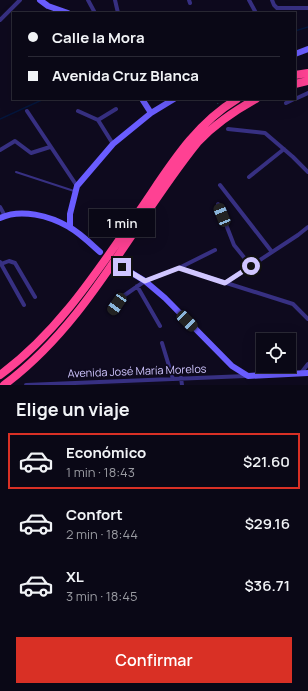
<!DOCTYPE html>
<html lang="es">
<meta charset="utf-8">
<style>
:root{--surface:#0a0816;--page:#13111f;--text:#f1f3f6;--muted:#999aa1;--line:#2a2935;--accent:#d93025}
body{margin:0;font-family:Manrope,sans-serif;background:var(--page);color:var(--text);height:100vh;display:flex;flex-direction:column;font-size:15px;white-space:nowrap}
*{box-sizing:border-box;margin:0}
p{font-size:13px;color:var(--muted)}
.icon{flex:none;width:22px;height:22px;fill:none;stroke:currentColor;stroke-width:2;stroke-linecap:round;stroke-linejoin:round}
.map{position:relative;height:385px;overflow:hidden}
.sheet{display:flex;flex-direction:column;background:var(--surface);flex:1}
.sheet>*{flex:none}
.top-card{position:absolute;left:12px;top:12px;width:284px;height:88px;border-radius:0px;box-shadow:0 4px 16px #0002,0 0 0 1px var(--line);display:grid;align-content:center;height:88px;padding:0 16px;background:var(--surface)}
.controls{position:absolute;left:256px;top:333px;display:grid;gap:8px}
.controls a{display:grid;place-items:center;width:40px;height:40px;border-radius:0px;background:var(--surface);box-shadow:0 4px 16px #0002,0 0 0 1px var(--line);font-size:20px}
.end{position:absolute;width:18px;height:18px;margin:-9px;border:5px solid #d0c6ff;background:#111;box-shadow:0 0 0 2px #111}
.from{border-radius:50%}
.bubble{position:absolute;height:28px;border-radius:0px;background:var(--surface);box-shadow:0 4px 16px #0002,0 0 0 1px var(--line);font-size:13px;font-weight:600;line-height:28px;text-align:center}
.car{position:absolute;width:12px;height:24px;margin:-12px -6px;border-radius:5px;box-shadow:0 0 3px 1px #0007;background:linear-gradient(#222 24%,#8ab4d8 0 40%,#222 0 76%,#8ab4d8 0 86%,#222 0)}
.top-card b{display:flex;align-items:center;gap:14px;height:38px;font-size:15px}
.top-card b+b{border-top:1px solid var(--line)}
.top-card i{width:10px;height:10px;background:var(--text)}
ul{padding:0;list-style:none}
li{display:flex;align-items:center;gap:12px;height:56px;margin:0 8px 6px;padding:0 8px;border:2px solid transparent;border-radius:0px}
li div{flex:1}
li b{display:block;font-size:15px}
li em{font-style:normal;font-weight:600}
li.on{border-color:var(--accent)}
li>.icon{width:36px;height:36px;stroke-width:1.5}
h2{padding:0 16px;font-size:18px;line-height:48px}
.primary-button{display:flex;gap:8px;margin-top:auto;padding:8px 16px}
.primary-button a{flex:1;height:46px;border-radius:0px;background:var(--accent);color:#fff;font-size:16px;font-weight:600;line-height:46px;text-align:center}
.map>svg:first-child{display:block}
.lines{fill:none;stroke-linecap:round;stroke-linejoin:round}
.stream{stroke:#04163c;stroke-width:1.5}
.path{stroke:#21b9b7;stroke-width:1;stroke-dasharray:2 3;stroke-linecap:butt}
.service{stroke:#373082;stroke-width:2}
.minor{stroke:#373082;stroke-width:4}
.secondary{stroke:#6a5dff;stroke-width:6}
.motorway{stroke:#ff4193;stroke-width:8}
.route{stroke:#d0c6ff;stroke-width:5}
.labels{text-anchor:middle;stroke-width:3.5;stroke-linejoin:round;paint-order:stroke}
.street-label{font-size:11px;fill:#d0c6ff;stroke:#0e0a1e}
</style>
<div class="map">
<svg width="308" height="385" viewBox="0 0 308 385">
<rect width="100%" height="100%" fill="#0e0a1e"/>
<g class="lines">
<path class="stream" d="M 295,31 L 308,27
M 0,119 L 44,99"/>
<path class="path" d="M 216,99 L 218,104"/>
<path class="service" d="M 16,172 L 74,191"/>
<path class="minor" d="M 88,0 L 95,13
M 115,0 L 118,13
M 189,0 L 190,3
M 249,0 L 256,13
M 272,0 L 274,5 L 277,8 L 308,8
M 0,20 L 20,0
M 295,99 L 308,93
M 286,103 L 294,99
M 27,111 L 77,186
M 78,111 L 98,120
M 228,129 L 265,133 L 293,157 L 308,172
M 113,144 L 98,120 L 116,109
M 0,150 L 15,141 L 31,153 L 50,147
M 249,177 L 284,149
M 220,185 L 272,252
M 218,204 L 234,245 L 251,266
M 0,207 L 5,216
M 0,262 L 1,264 L 9,261 L 15,263 L 35,297
M 1,264 L 24,305
M 179,268 L 215,250
M 225,283 L 298,235 L 308,227
M 137,286 L 160,326
M 112,312 L 122,297 L 145,281 L 179,268 L 293,304 L 308,319
M 162,343 L 173,379
M 301,373 L 308,364
M 181,378 L 182,385
M 26,385 L 246,376"/>
<path class="secondary" d="M 40,0 L 48,6 L 68,13
M 295,54 L 308,49
M 142,99 L 151,113
M 0,218 C 21,208 50,216 69,227 C 80,233 91,244 100,252
M 70,227 L 70,214 L 77,186 L 113,144 L 151,113 L 174,99
M 122,267 L 145,281 L 165,298 L 232,366 L 248,376 L 308,373"/>
<path class="motorway" d="M 295,75 L 308,73
M 295,84 L 308,81
M 0,375 C 60,331 100,267 142,207 C 170,166 194,125 237,99
M 4,385 C 89,322 133,222 198,142 C 215,124 234,111 256,99"/>
</g>
<g class="lines">
<path class="route" d="M 122,267 L 145,281 L 179,268 L 225,283 L 251,266"/>
</g>
<g class="labels">
<g class="street-label">
<text transform="translate(137 371) rotate(-2)" y="4">Avenida José María Morelos</text>
</g>
</g>
</svg>
<div class="controls">
<a><svg class="icon" aria-label="locate" viewBox="0 0 24 24"><circle cx="12" cy="12" r="6"/><path d="M12 2v4M12 18v4M2 12h4M18 12h4"/></svg></a>
</div>
<i class="end from" style="left:251px;top:266px"></i>
<i class="end" style="left:122px;top:267px"></i>
<div class="bubble" style="left:89px;top:209px;width:66px">1 min</div>
<i class="car" style="left:222px;top:215px;rotate:338deg"></i>
<i class="car" style="left:117px;top:304px;rotate:215deg"></i>
<i class="car" style="left:187px;top:321px;rotate:135deg"></i>
<div class="top-card">
<b><i class="from"></i>Calle la Mora</b>
<b><i></i>Avenida Cruz Blanca</b>
</div>
</div>
<section class="sheet">
<h2>Elige un viaje</h2>
<ul>
<li class="on"><svg class="icon" aria-label="car" viewBox="0 0 24 24"><path d="M5 17H2v-5l4-1 3-4h7l3 4 3 1v5h-3M9 17h6M6 11h13"/><circle cx="7" cy="17" r="2"/><circle cx="17" cy="17" r="2"/></svg><div><b>Económico</b><p>1 min · 18:43</p></div><em>$21.60</em></li>
<li><svg class="icon" aria-label="car" viewBox="0 0 24 24"><path d="M5 17H2v-5l4-1 3-4h7l3 4 3 1v5h-3M9 17h6M6 11h13"/><circle cx="7" cy="17" r="2"/><circle cx="17" cy="17" r="2"/></svg><div><b>Confort</b><p>2 min · 18:44</p></div><em>$29.16</em></li>
<li><svg class="icon" aria-label="car" viewBox="0 0 24 24"><path d="M5 17H2v-5l4-1 3-4h7l3 4 3 1v5h-3M9 17h6M6 11h13"/><circle cx="7" cy="17" r="2"/><circle cx="17" cy="17" r="2"/></svg><div><b>XL</b><p>3 min · 18:45</p></div><em>$36.71</em></li>
</ul>
<div class="primary-button"><a>Confirmar</a></div>
</section>
